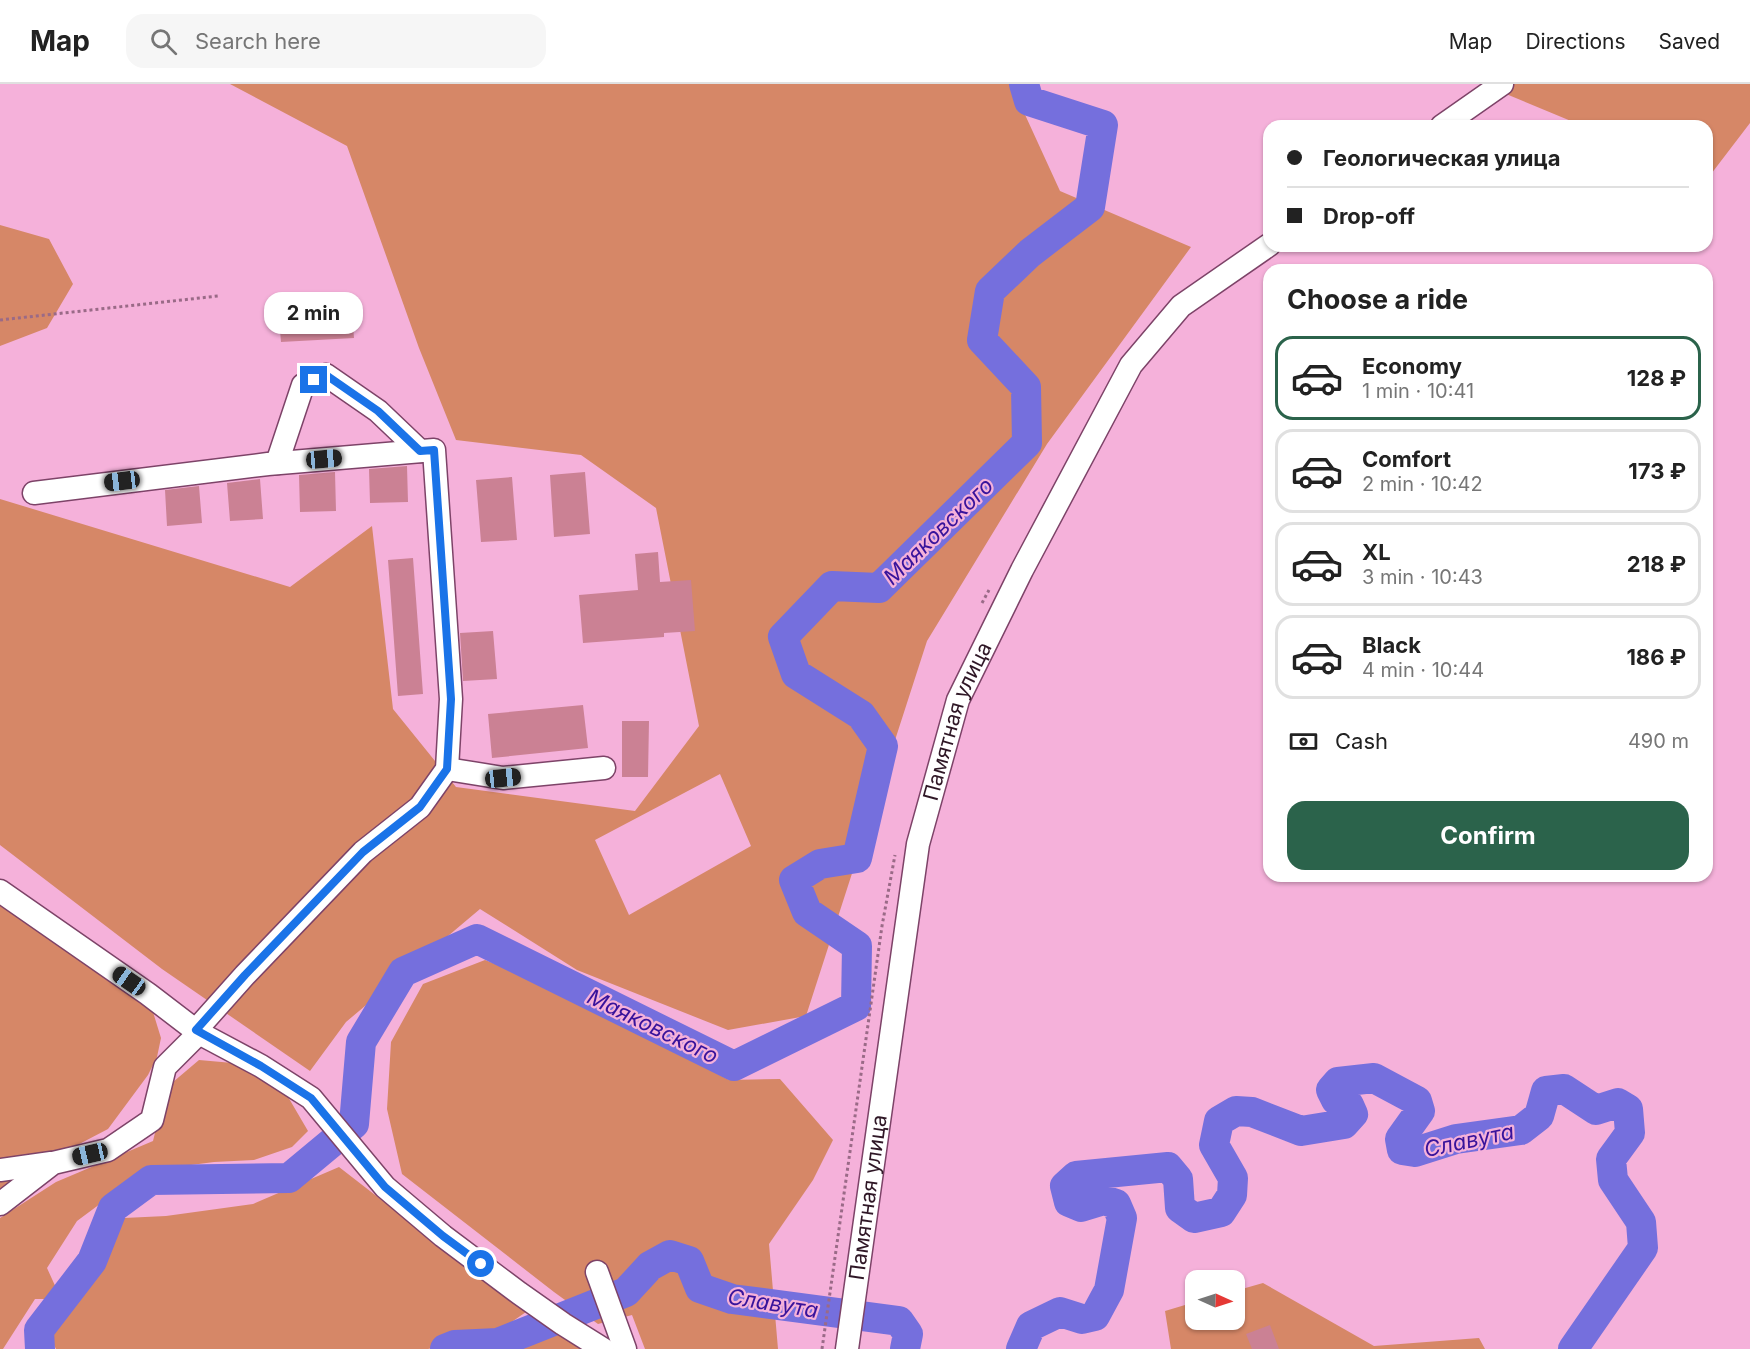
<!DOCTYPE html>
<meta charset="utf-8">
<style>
:root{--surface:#fff;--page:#f6f6f6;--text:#222;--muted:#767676;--line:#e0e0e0;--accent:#2b634b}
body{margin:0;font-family:Inter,sans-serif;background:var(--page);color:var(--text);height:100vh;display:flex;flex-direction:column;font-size:22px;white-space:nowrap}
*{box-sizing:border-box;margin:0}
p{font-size:20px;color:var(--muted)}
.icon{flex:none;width:33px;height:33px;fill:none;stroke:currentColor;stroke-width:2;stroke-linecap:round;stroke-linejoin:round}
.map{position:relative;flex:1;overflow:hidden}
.sheet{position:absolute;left:1263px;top:180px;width:450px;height:618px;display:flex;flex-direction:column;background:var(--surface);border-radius:18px;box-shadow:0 2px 4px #0004}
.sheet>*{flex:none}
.top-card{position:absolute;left:1263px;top:36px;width:450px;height:132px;border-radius:18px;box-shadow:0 2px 4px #0004;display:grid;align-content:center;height:132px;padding:0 24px;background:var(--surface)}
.needle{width:39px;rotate:93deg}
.buttons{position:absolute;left:1185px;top:1186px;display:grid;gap:12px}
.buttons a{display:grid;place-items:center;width:60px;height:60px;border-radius:12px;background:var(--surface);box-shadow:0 2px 4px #0004;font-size:30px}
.end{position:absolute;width:27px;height:27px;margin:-14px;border:8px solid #1a73e8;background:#fff;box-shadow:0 0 0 3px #fff}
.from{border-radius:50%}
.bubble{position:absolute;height:42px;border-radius:18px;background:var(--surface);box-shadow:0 2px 4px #0004;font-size:20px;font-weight:700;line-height:42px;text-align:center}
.car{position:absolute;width:18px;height:36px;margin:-18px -9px;border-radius:8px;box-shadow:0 0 4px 2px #0007;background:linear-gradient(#222 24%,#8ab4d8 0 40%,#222 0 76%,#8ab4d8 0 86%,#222 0)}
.top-card b{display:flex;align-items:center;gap:21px;height:57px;font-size:22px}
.top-card b+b{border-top:2px solid var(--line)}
.top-card i{width:15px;height:15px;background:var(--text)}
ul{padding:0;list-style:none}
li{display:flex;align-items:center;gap:18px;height:84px;margin:0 12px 9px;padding:0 12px;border:3px solid var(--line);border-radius:18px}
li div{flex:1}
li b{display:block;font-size:22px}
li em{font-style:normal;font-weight:700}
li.selected{border-color:var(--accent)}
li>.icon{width:54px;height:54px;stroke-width:1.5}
h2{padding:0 24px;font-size:27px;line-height:72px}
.pay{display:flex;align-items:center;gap:15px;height:66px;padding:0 24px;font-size:22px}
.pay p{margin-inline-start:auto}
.primary-button{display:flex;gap:12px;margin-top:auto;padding:12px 24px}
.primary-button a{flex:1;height:69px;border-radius:18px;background:var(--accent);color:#fff;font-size:24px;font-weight:700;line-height:69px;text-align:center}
header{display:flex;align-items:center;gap:36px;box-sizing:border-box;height:84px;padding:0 30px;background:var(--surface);border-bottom:2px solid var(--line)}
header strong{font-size:28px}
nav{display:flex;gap:33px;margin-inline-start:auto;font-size:21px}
.search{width:420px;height:54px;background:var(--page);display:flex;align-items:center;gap:15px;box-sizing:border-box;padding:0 21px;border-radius:18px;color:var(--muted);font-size:22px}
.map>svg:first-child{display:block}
.green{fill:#d68767;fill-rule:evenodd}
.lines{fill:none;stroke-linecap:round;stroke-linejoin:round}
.river{stroke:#756fdd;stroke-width:30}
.building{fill:#cb8194}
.minor-casing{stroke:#7d4368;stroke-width:25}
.path{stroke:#9a6a87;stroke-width:3;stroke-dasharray:3 3;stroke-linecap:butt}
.minor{stroke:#fff;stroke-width:22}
.route{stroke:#1a73e8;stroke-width:8}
.labels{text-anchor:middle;stroke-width:4.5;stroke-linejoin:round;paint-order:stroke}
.street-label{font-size:21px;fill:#2f1726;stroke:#f5b1da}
.water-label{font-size:22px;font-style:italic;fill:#38139b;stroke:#f5b1da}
</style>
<header>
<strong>Map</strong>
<div class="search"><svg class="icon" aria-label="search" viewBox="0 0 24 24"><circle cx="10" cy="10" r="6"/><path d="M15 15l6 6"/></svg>Search here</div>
<nav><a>Map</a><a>Directions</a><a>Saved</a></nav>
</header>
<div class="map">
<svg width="1750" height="1265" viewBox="0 0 1750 1265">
<rect width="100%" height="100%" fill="#f5b1da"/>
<path class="green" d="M 230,0 L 1011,0 L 1060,107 L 1191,163 L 1047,360 L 927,557 L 806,932 L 728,946 L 577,886 L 480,825 L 346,938 L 310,987 L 162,885 L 0,761 L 0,415 L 290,503 L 372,442 L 393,625 L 456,703 L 635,727 L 699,642 L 656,424 L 581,371 L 456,356 L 419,264 L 347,62 ZM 720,690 L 751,762 L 629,831 L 595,756 Z
M 1482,0 L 1750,0 L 1750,39 L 1708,94 L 1707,94 L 1707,42 L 1583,42 Z
M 0,141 L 49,155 L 73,200 L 47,244 L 0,262 Z
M 0,819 L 153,928 L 161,954 L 157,973 L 148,991 L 108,1045 L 64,1068 L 0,1120 Z
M 485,876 L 531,894 L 595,925 L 729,996 L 780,995 L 833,1056 L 813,1096 L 769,1160 L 778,1265 L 645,1265 L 632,1231 L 598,1240 L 554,1208 L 402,1090 L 387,1025 L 391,958 L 423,900 Z
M 199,976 L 244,980 L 284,1006 L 308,1047 L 292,1063 L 254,1076 L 214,1078 L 168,1084 L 108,1114 L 77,1137 L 47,1184 L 57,1206 L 49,1215 L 35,1215 L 3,1265 L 0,1265 L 0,1134 L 56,1098 L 153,1057 L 166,1004 Z
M 339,1083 L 526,1228 L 500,1246 L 428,1265 L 56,1265 L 48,1249 L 88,1204 L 124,1134 L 166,1132 L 253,1120 Z
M 1263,1199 L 1374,1262 L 1479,1254 L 1485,1265 L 1171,1265 L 1165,1227 L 1195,1218 L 1196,1236 L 1234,1236 L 1235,1207 Z
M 563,1240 L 603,1265 L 445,1265 L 455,1261 Z"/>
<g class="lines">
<path class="river" d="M 40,1265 L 39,1246 L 92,1177 L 113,1124 L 151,1096 L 289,1094 L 354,1040 L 361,958 L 403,888 L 477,855 L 734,982 L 856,922 L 857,862 L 807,828 L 794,796 L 820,780 L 857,774 L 883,662 L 861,631 L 796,590 L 783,553 L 832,502 L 879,504 L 1027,359 L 1026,303 L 982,256 L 990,207 L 1030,169 L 1090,123 L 1103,41 L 1029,17 L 1024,0
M 445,1265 L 455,1261 L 498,1259 L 626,1208 L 650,1182 L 670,1171 L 689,1177 L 700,1204 L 732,1215 L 899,1237 L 908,1250 L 905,1265
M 1021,1265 L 1031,1242 L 1060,1228 L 1082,1235 L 1095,1232 L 1109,1206 L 1122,1134 L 1116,1120 L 1104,1116 L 1081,1123 L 1069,1118 L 1065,1102 L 1076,1092 L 1168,1083 L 1178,1095 L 1180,1124 L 1194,1134 L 1221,1128 L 1232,1111 L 1233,1094 L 1214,1061 L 1219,1037 L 1236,1027 L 1252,1028 L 1301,1047 L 1344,1040 L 1353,1030 L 1349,1021 L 1336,1016 L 1331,1006 L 1338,998 L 1374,994 L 1417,1017 L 1420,1027 L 1400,1055 L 1402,1066 L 1415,1068 L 1456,1055 L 1521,1046 L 1539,1032 L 1546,1007 L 1564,1005 L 1596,1026 L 1618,1019 L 1628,1025 L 1630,1049 L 1611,1075 L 1613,1096 L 1641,1138 L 1643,1164 L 1573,1265"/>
</g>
<path class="building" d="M 351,217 L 354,254 L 281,258 L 278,222 Z
M 407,382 L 408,418 L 370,419 L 369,385 Z
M 335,388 L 336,427 L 300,428 L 299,391 Z
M 585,388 L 590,450 L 554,453 L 550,391 Z
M 512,393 L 517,456 L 481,458 L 476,396 Z
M 260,395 L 263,435 L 230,437 L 227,399 Z
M 199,402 L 202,439 L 167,442 L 165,406 Z
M 658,468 L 660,498 L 691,496 L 695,547 L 664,549 L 664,553 L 583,559 L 579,511 L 638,506 L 635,470 Z
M 413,474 L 423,610 L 398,612 L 388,476 Z
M 493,547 L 497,595 L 463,597 L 460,549 Z
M 583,621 L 588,664 L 492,674 L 488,630 Z
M 622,637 L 649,637 L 648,693 L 622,693 Z
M 1270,1241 L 1279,1265 L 1252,1265 L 1246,1250 Z"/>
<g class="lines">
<defs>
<g id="minor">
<path d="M 1442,42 L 1502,0"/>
<path d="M 277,379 L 303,301 L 326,291 L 378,327 L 420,367"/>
<path d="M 34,409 L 268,380 L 434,366 L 451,615 L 447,685 L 420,723 L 363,768 L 245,891 L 196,946"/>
<path d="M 447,685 L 503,694 L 604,684"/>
<path d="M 0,807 L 148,910 L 199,949 L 261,982 L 311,1014 L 385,1103 L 443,1152 L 519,1209 L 563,1240 L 603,1265"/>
<path d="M 0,1086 L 51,1079"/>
<path d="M 0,1120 L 53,1079 L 108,1066 L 152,1036 L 165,983 L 199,949"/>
<path d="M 597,1188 L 625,1265"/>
<path id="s1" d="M 847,1265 L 918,760 L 958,616 L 1022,486 L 1131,281 L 1181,222 L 1269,161"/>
</g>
</defs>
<use href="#minor" class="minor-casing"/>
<path class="path" d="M 0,236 L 218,212
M 982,519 L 989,506
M 822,1265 L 882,842 L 895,771"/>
<use href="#minor" class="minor"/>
</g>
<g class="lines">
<path class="route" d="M 314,296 L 326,291 L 378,327 L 420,367 L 434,366 L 451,615 L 447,685 L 420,723 L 363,768 L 245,891 L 196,946 L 261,982 L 311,1014 L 385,1103 L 443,1152 L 481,1180"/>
</g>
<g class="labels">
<g class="street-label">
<text dy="7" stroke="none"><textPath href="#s1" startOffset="639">Памятная улица</textPath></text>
<text dy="7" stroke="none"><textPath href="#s1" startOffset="153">Памятная улица</textPath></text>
</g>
<g class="water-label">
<text transform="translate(938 447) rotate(-44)" y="8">Маяковского</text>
<text transform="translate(653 942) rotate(26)" y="8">Маяковского</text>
<text transform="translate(1469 1056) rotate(-12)" y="8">Славута</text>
<text transform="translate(773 1219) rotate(9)" y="8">Славута</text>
</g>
</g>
</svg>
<div class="buttons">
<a><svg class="needle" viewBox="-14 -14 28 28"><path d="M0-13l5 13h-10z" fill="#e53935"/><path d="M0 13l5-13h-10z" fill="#767676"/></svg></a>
</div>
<i class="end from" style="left:481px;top:1180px"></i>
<i class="end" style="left:314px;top:296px"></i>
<div class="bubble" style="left:264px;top:208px;width:99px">2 min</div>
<i class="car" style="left:324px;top:375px;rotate:85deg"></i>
<i class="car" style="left:122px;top:397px;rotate:263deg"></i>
<i class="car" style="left:503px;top:694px;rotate:84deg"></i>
<i class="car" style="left:129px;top:897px;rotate:305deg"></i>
<i class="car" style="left:90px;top:1070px;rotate:257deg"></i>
<div class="top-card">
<b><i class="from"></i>Геологическая улица</b>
<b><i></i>Drop-off</b>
</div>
<section class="sheet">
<h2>Choose a ride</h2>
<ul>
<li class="selected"><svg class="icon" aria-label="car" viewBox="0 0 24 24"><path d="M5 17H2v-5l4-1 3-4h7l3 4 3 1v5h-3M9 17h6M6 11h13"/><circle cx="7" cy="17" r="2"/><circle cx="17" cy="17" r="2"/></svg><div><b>Economy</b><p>1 min · 10:41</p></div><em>128 ₽</em></li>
<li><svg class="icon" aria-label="car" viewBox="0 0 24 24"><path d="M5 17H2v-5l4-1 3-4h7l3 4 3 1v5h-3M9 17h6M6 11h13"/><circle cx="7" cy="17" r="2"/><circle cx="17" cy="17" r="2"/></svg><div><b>Comfort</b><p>2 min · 10:42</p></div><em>173 ₽</em></li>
<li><svg class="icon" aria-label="car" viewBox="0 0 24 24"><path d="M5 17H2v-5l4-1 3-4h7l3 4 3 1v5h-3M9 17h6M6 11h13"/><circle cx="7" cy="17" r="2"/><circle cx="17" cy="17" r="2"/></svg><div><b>XL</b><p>3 min · 10:43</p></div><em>218 ₽</em></li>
<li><svg class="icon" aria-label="car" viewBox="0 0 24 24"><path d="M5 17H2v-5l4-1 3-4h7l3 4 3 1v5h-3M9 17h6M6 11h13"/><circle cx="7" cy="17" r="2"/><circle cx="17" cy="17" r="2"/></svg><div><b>Black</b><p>4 min · 10:44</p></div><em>186 ₽</em></li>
</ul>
<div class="pay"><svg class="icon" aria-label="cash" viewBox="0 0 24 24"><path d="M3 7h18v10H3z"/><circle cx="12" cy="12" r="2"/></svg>Cash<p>490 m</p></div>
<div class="primary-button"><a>Confirm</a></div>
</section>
</div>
